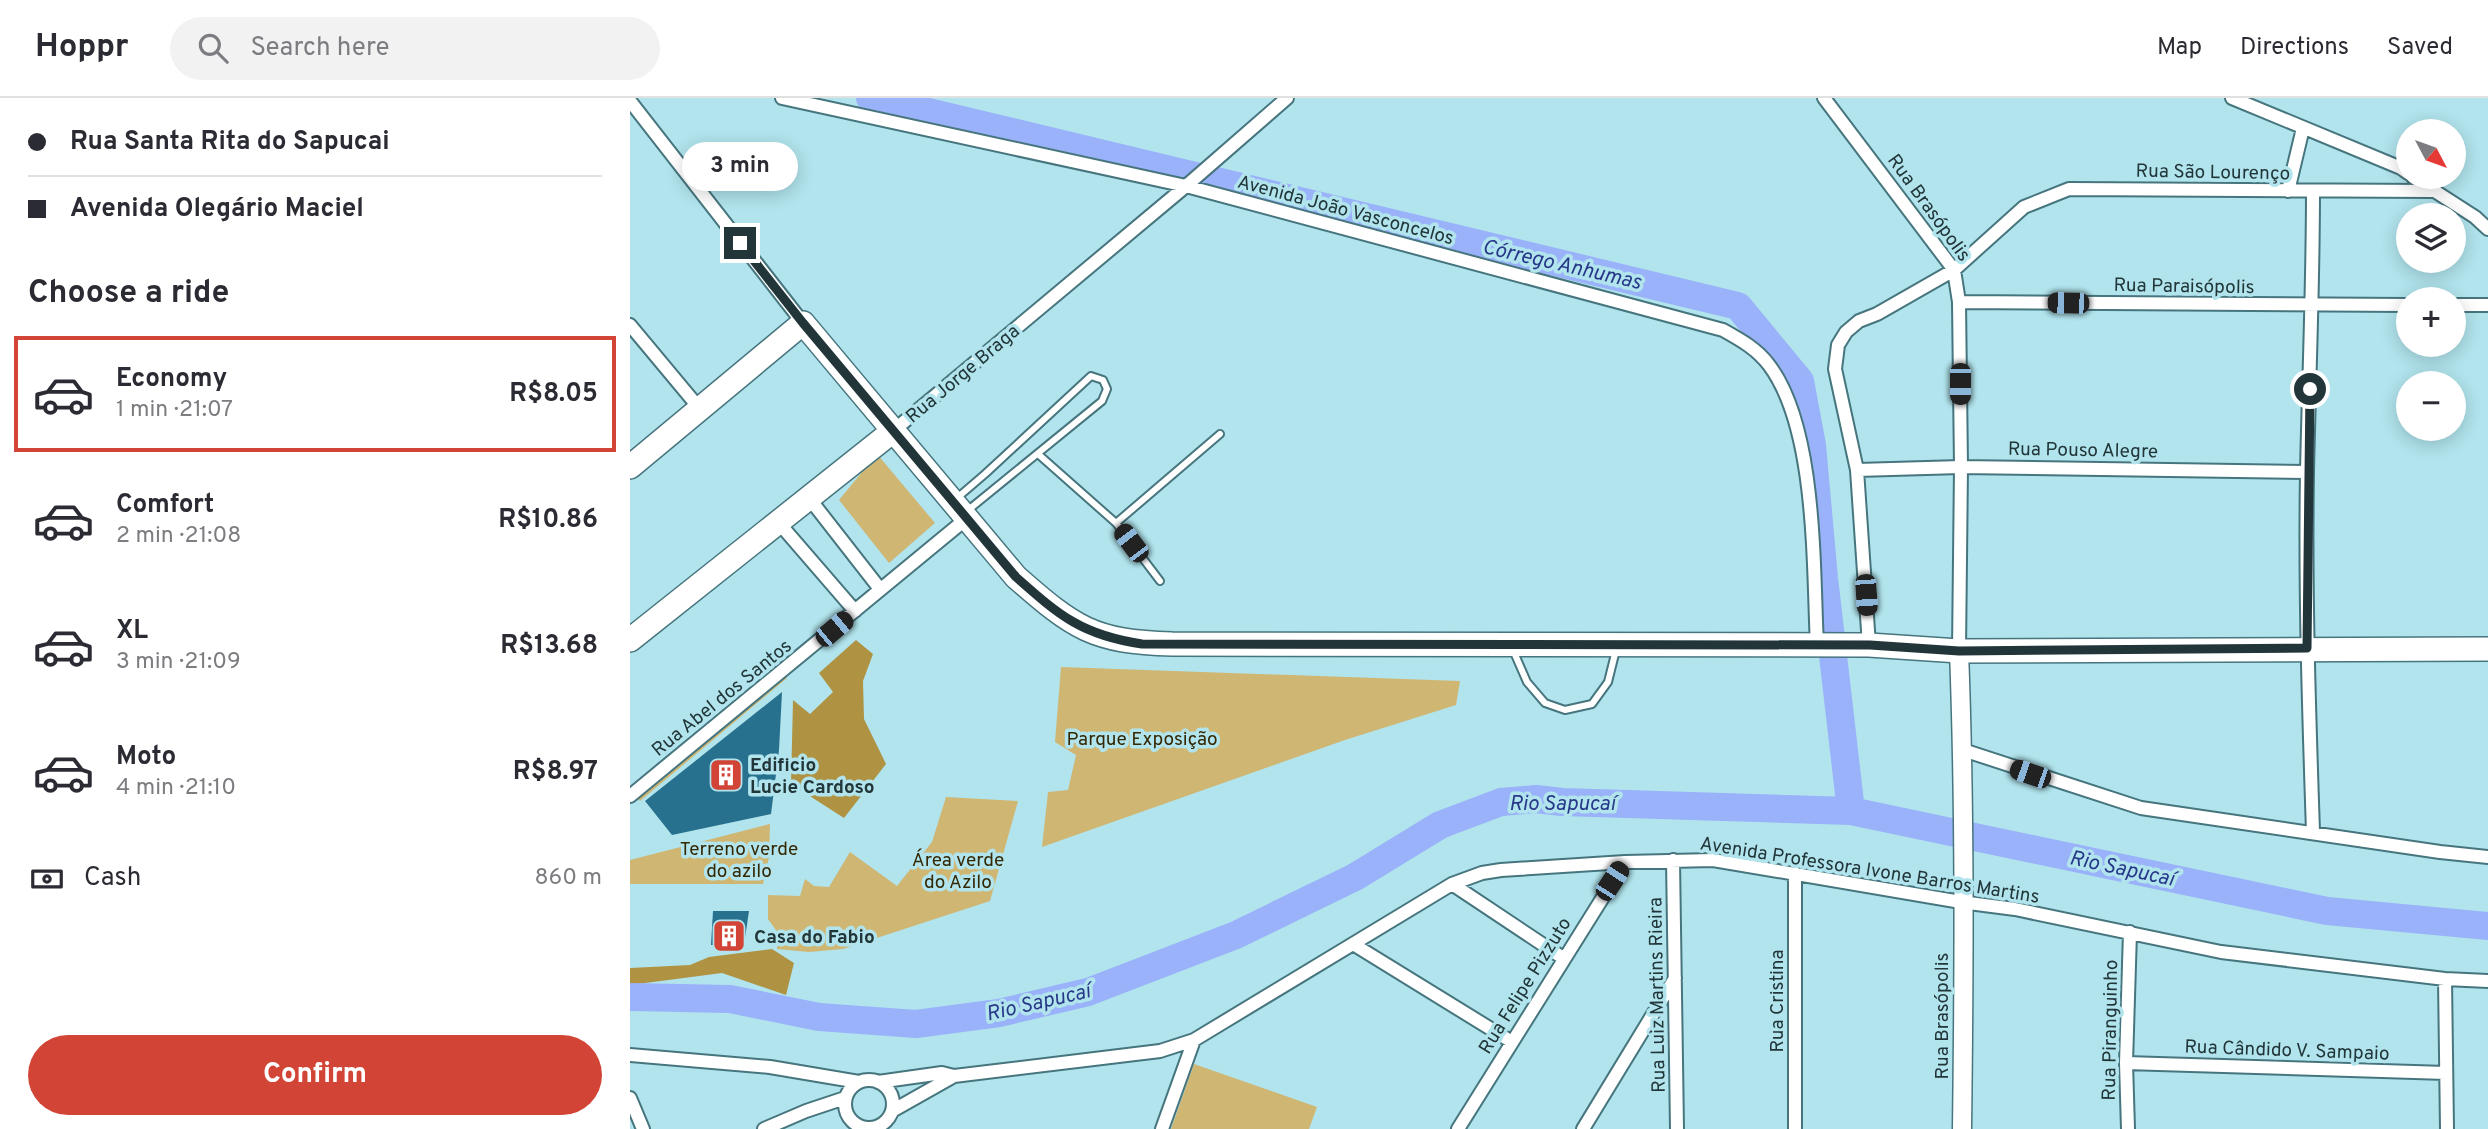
<!DOCTYPE html>
<meta charset="utf-8">
<style>
:root{--surface:#fff;--page:#f2f2f3;--text:#2b2b33;--muted:#7c7c81;--line:#e1e1e2;--accent:#d24536}
body{margin:0;font-family:Overpass,sans-serif;background:var(--page);color:var(--text);height:100vh;display:flex;flex-direction:column;font-size:26px;white-space:nowrap}
*{box-sizing:border-box;margin:0}
p{font-size:23px;color:var(--muted)}
.icon{flex:none;width:38px;height:38px;fill:none;stroke:currentColor;stroke-width:2;stroke-linecap:round;stroke-linejoin:round}
.map{position:relative;flex:1;overflow:hidden}
.side{display:flex;flex-direction:column;background:var(--surface);width:630px}
.side>*{flex:none}
.hud{display:grid;align-content:center;height:154px;padding:0 28px;background:var(--surface)}
.needle{width:46px;rotate:131deg}
.fabs{position:absolute;left:1766px;top:21px;display:grid;gap:14px}
.fabs a{display:grid;place-items:center;width:70px;height:70px;border-radius:50%;background:var(--surface);box-shadow:0 4px 18px #0003;font-size:35px}
.end{position:absolute;width:32px;height:32px;margin:-16px;border:9px solid #223639;background:#fff;box-shadow:0 0 0 4px #fff}
.from{border-radius:50%}
.bubble{position:absolute;height:49px;border-radius:24px;background:var(--surface);box-shadow:0 4px 18px #0003;font-size:23px;font-weight:700;line-height:49px;text-align:center}
.car{position:absolute;width:21px;height:42px;margin:-21px -10px;border-radius:9px;box-shadow:0 0 5px 2px #0007;background:linear-gradient(#222 24%,#8ab4d8 0 40%,#222 0 76%,#8ab4d8 0 86%,#222 0)}
.hud b{display:flex;align-items:center;gap:24px;height:66px;font-size:26px}
.hud b+b{border-top:2px solid var(--line)}
.hud i{width:18px;height:18px;background:var(--text)}
ul{padding:0;list-style:none}
li{display:flex;align-items:center;gap:21px;height:116px;margin:0 14px 10px;padding:0 14px;border:4px solid transparent;border-radius:0px}
li div{flex:1}
li b{display:block;font-size:26px}
li em{font-style:normal;font-weight:700}
li.selected{border-color:var(--accent)}
li>.icon{width:63px;height:63px;stroke-width:1.5}
h2{padding:0 28px;font-size:32px;line-height:84px}
.pay{display:flex;align-items:center;gap:18px;height:77px;padding:0 28px;font-size:26px}
.pay p{margin-inline-start:auto}
.action{display:flex;gap:14px;margin-top:auto;padding:14px 28px}
.action a{flex:1;height:80px;border-radius:42px;background:var(--accent);color:#fff;font-size:28px;font-weight:700;line-height:80px;text-align:center}
header{display:flex;align-items:center;gap:42px;box-sizing:border-box;height:98px;padding:0 35px;background:var(--surface);border-bottom:2px solid var(--line)}
header strong{font-size:33px}
nav{display:flex;gap:38px;margin-inline-start:auto;font-size:24px}
.search{width:490px;height:63px;background:var(--page);display:flex;align-items:center;gap:18px;box-sizing:border-box;padding:0 24px;border-radius:38px;color:var(--muted);font-size:26px}
main{display:flex;flex:1;min-height:0}
.map>svg:first-child{display:block}
.green{fill:#d0b673}
.forest{fill:#b09342}
.lines{fill:none;stroke-linecap:round;stroke-linejoin:round}
.river{stroke:#9ab2f9;stroke-width:28}
.building{fill:#27708e}
.lane-casing{stroke:#46757e;stroke-width:10}
.street-casing{stroke:#46757e;stroke-width:16}
.secondary-casing{stroke:#46757e;stroke-width:21}
.highway-casing{stroke:#46757e;stroke-width:26}
.lane{stroke:#fff;stroke-width:6}
.street{stroke:#fff;stroke-width:12}
.secondary{stroke:#fff;stroke-width:18}
.highway{stroke:#fff;stroke-width:23}
.route{stroke:#223639;stroke-width:9}
.labels{text-anchor:middle;stroke-width:7;stroke-linejoin:round;paint-order:stroke}
.street-label{font-size:19px;fill:#223639;stroke:#b1e4ed}
.park-label{font-size:19px;fill:#342703;stroke:#b1e4ed}
.poi-label{font-size:19px;font-weight:bold;fill:#223639;stroke:#b1e4ed;text-anchor:start}
.water-label{font-size:21px;font-style:italic;fill:#273889;stroke:#b1e4ed}
</style>
<header>
<strong>Hoppr</strong>
<div class="search"><svg class="icon" aria-label="search" viewBox="0 0 24 24"><circle cx="10" cy="10" r="6"/><path d="M15 15l6 6"/></svg>Search here</div>
<nav><a>Map</a><a>Directions</a><a>Saved</a></nav>
</header>
<main>
<section class="side">
<div class="hud">
<b><i class="from"></i>Rua Santa Rita do Sapucai</b>
<b><i></i>Avenida Olegário Maciel</b>
</div>
<h2>Choose a ride</h2>
<ul>
<li class="selected"><svg class="icon" aria-label="car" viewBox="0 0 24 24"><path d="M5 17H2v-5l4-1 3-4h7l3 4 3 1v5h-3M9 17h6M6 11h13"/><circle cx="7" cy="17" r="2"/><circle cx="17" cy="17" r="2"/></svg><div><b>Economy</b><p>1 min · 21:07</p></div><em>R$8.05</em></li>
<li><svg class="icon" aria-label="car" viewBox="0 0 24 24"><path d="M5 17H2v-5l4-1 3-4h7l3 4 3 1v5h-3M9 17h6M6 11h13"/><circle cx="7" cy="17" r="2"/><circle cx="17" cy="17" r="2"/></svg><div><b>Comfort</b><p>2 min · 21:08</p></div><em>R$10.86</em></li>
<li><svg class="icon" aria-label="car" viewBox="0 0 24 24"><path d="M5 17H2v-5l4-1 3-4h7l3 4 3 1v5h-3M9 17h6M6 11h13"/><circle cx="7" cy="17" r="2"/><circle cx="17" cy="17" r="2"/></svg><div><b>XL</b><p>3 min · 21:09</p></div><em>R$13.68</em></li>
<li><svg class="icon" aria-label="car" viewBox="0 0 24 24"><path d="M5 17H2v-5l4-1 3-4h7l3 4 3 1v5h-3M9 17h6M6 11h13"/><circle cx="7" cy="17" r="2"/><circle cx="17" cy="17" r="2"/></svg><div><b>Moto</b><p>4 min · 21:10</p></div><em>R$8.97</em></li>
</ul>
<div class="pay"><svg class="icon" aria-label="cash" viewBox="0 0 24 24"><path d="M3 7h18v10H3z"/><circle cx="12" cy="12" r="2"/></svg>Cash<p>860 m</p></div>
<div class="action"><a>Confirm</a></div>
</section>
<div class="map">
<svg width="1858" height="1031" viewBox="0 0 1858 1031">
<rect width="100%" height="100%" fill="#b1e4ed"/>
<path class="green" d="M 247,356 L 305,425 L 259,465 L 209,402 Z
M 431,569 L 830,583 L 826,607 L 715,642 L 412,749 L 418,694 L 438,692 L 446,657 L 425,644 Z
M 154,577 L 157,580 L 10,703 L 7,700 Z
M 316,699 L 388,703 L 360,803 L 213,851 L 179,854 L 147,851 L 148,835 L 138,821 L 138,797 L 170,798 L 175,781 L 184,788 L 199,789 L 220,754 L 267,788 L 302,744 Z
M 140,726 L 139,759 L 133,786 L 0,786 L 0,762 Z
M 564,966 L 687,1009 L 679,1031 L 541,1031 Z"/>
<path class="forest" d="M 226,542 L 243,556 L 233,583 L 234,621 L 256,666 L 214,720 L 161,686 L 163,602 L 180,616 L 203,594 L 189,575 Z
M 142,851 L 164,865 L 156,897 L 92,875 L 0,887 L 0,870 L 60,867 L 79,859 Z"/>
<g class="lines">
<path class="river" d="M 240,0 L 1108,208 L 1170,283 L 1182,347 L 1194,480 L 1221,713
M 0,899 L 100,901 L 189,919 L 286,926 L 369,915 L 458,894 L 606,837 L 725,779 L 810,727 L 871,704 L 906,701 L 932,704 L 1221,713 L 1697,813 L 1858,828"/>
</g>
<path class="building" d="M 152,594 L 149,652 L 141,716 L 42,737 L 15,703 Z
M 83,813 L 119,813 L 114,847 L 81,847 Z"/>
<g class="lines">
<defs>
<path id="lane" d="M 408,356 L 486,425 L 590,336
M 327,400 L 355,376 L 461,278 L 473,282 L 477,291 L 472,303 L 337,413
M 486,425 L 530,483
M 883,552 L 897,584 L 915,605 L 935,612 L 962,606 L 978,584 L 986,552"/>
<path id="street" d="M 152,0 L 556,88 L 1093,232 C 1111,242 1127,251 1139,267 C 1187,331 1183,469 1187,548
M 1194,0 L 1324,172 L 1329,204 L 1331,369 L 1329,553
M 1602,0 L 1771,70 L 1778,75
M 0,3 L 173,225
M 1783,79 L 1845,119 L 1858,131
M 1658,93 L 1673,30
M 1329,204 L 1778,207
M 1824,207 L 1858,207
M 0,227 L 70,311
M 263,333 L 556,88 L 657,0
M 1227,372 L 1331,369 L 1677,374
M 179,400 L 250,491
M 149,425 L 225,513
M 1239,547 L 1227,372 L 1205,271 L 1208,247 L 1216,234 L 1229,223 L 1247,216 L 1324,172 L 1394,109 L 1439,91 L 1804,93
M 1333,652 L 1511,710 L 1810,754 L 1858,759
M 0,698 L 336,421
M 1683,734 C 1679,614 1675,494 1677,374 C 1679,280 1683,187 1683,93
M 1043,762 L 1047,1031
M 1165,775 L 1165,1031
M 822,786 L 933,860
M 723,846 L 882,944
M 1815,881 L 1817,1031
M 0,957 L 140,969 L 229,984
M 1496,965 L 1816,975
M215 1006a24 24 0 1 1 48 0a24 24 0 1 1-48 0Z
M 248,984 L 312,975 L 324,978
M 0,1000 L 13,1031
M 262,1013 L 324,978 L 530,953 L 564,942 L 822,786 L 852,775 L 871,772 L 995,764 L 1083,762 L 1331,804 L 1385,811 L 1591,854 L 1815,881 L 1858,883
M 134,1031 L 176,1013 L 215,1000
M 532,1031 L 564,942
M 828,1031 L 995,764
M 953,1031 L 1045,880
M 1498,1031 L 1496,965 L 1500,834"/>
<path id="secondary" d="M 1329,553 C 1335,712 1334,872 1332,1031"/>
<path id="highway" d="M 0,369 L 173,225 L 386,479 C 444,530 463,544 542,546 L 1239,547 L 1329,553 L 1858,551
M 0,542 L 263,333"/>
</defs>
<use href="#lane" class="lane-casing"/>
<use href="#street" class="street-casing"/>
<use href="#secondary" class="secondary-casing"/>
<use href="#highway" class="highway-casing"/>
<use href="#lane" class="lane"/>
<use href="#street" class="street"/>
<use href="#secondary" class="secondary"/>
<use href="#highway" class="highway"/>
</g>
<g class="lines">
<path class="route" d="M 110,145 L 173,225 L 386,479 C 430,518 452,537 512,546 L 1240,547 L 1329,553 L 1677,550 L 1680,291"/>
</g>
<defs>
<symbol id="building-square" viewBox="-11 -11 22 22"><rect x="-9" y="-9" width="18" height="18" rx="4" fill="#d24536" stroke="#b1e4ed"/><path d="M-4-6H4V6H1V3H-1V6H-4ZM-2.5-4.3h1.7v1.8h-1.7ZM.8-4.3h1.7v1.8H.8ZM-2.5-1h1.7V.8h-1.7ZM.8-1h1.7V.8H.8Z" fill="#fff"/></symbol>
</defs>
<g fill-rule="evenodd">
<use href="#building-square" x="77" y="658" width="38" height="38"/>
<use href="#building-square" x="80" y="819" width="38" height="38"/>
</g>
<g class="labels">
<g class="street-label">
<text transform="translate(1583 73) rotate(1)" y="7">Rua São Lourenço</text>
<text transform="translate(1300 109) rotate(54)" y="7">Rua Brasópolis</text>
<text transform="translate(716 111) rotate(15)" y="7">Avenida João Vasconcelos</text>
<text transform="translate(1554 187) rotate(1)" y="7">Rua Paraisópolis</text>
<text transform="translate(332 275) rotate(-40)" y="7">Rua Jorge Braga</text>
<text transform="translate(1453 351) rotate(1)" y="7">Rua Pouso Alegre</text>
<text transform="translate(91 599) rotate(-39)" y="7">Rua Abel dos Santos</text>
<text transform="translate(1240 771) rotate(9)" y="7">Avenida Professora Ivone Barros Martins</text>
<text transform="translate(894 887) rotate(-58)" y="7">Rua Felipe Pizzuto</text>
<text transform="translate(1026 897) rotate(-91)" y="7">Rua Luiz Martins Rieira</text>
<text transform="translate(1146 903) rotate(-90)" y="7">Rua Cristina</text>
<text transform="translate(1311 918) rotate(-90)" y="7">Rua Brasópolis</text>
<text transform="translate(1479 932) rotate(-89)" y="7">Rua Piranguinho</text>
<text transform="translate(1657 951) rotate(2)" y="7">Rua Cândido V. Sampaio</text>
</g>
<g class="park-label">
<text x="512" y="647">Parque Exposição</text>
<text x="109" y="757">Terreno verde<tspan x="109" dy="22">do azilo</tspan></text>
<text x="328" y="768">Área verde<tspan x="328" dy="22">do Azilo</tspan></text>
</g>
<g class="poi-label">
<text x="120" y="673">Edificio<tspan x="120" dy="22">Lucie Cardoso</tspan></text>
<text x="124" y="845">Casa do Fabio</text>
</g>
<g class="water-label">
<text transform="translate(932 166) rotate(13)" y="7">Córrego Anhumas</text>
<text x="932" y="712">Rio Sapucaí</text>
<text transform="translate(1492 770) rotate(12)" y="7">Rio Sapucaí</text>
<text transform="translate(408 904) rotate(-13)" y="7">Rio Sapucaí</text>
</g>
</g>
</svg>
<div class="fabs">
<a><svg class="needle" viewBox="-14 -14 28 28"><path d="M0-13l5 13h-10z" fill="#e53935"/><path d="M0 13l5-13h-10z" fill="#7c7c81"/></svg></a>
<a><svg class="icon" aria-label="layers" viewBox="0 0 24 24"><path d="M12 4l9 5-9 5-9-5zM3 14l9 5 9-5"/></svg></a>
<a>+</a>
<a>−</a>
</div>
<i class="end from" style="left:1680px;top:291px"></i>
<i class="end" style="left:110px;top:145px"></i>
<div class="bubble" style="left:52px;top:44px;width:116px">3 min</div>
<i class="car" style="left:1438px;top:205px;rotate:271deg"></i>
<i class="car" style="left:1330px;top:286px;rotate:180deg"></i>
<i class="car" style="left:501px;top:445px;rotate:323deg"></i>
<i class="car" style="left:1236px;top:497px;rotate:176deg"></i>
<i class="car" style="left:204px;top:531px;rotate:50deg"></i>
<i class="car" style="left:1400px;top:676px;rotate:289deg"></i>
<i class="car" style="left:982px;top:783px;rotate:33deg"></i>
</div>
</main>
